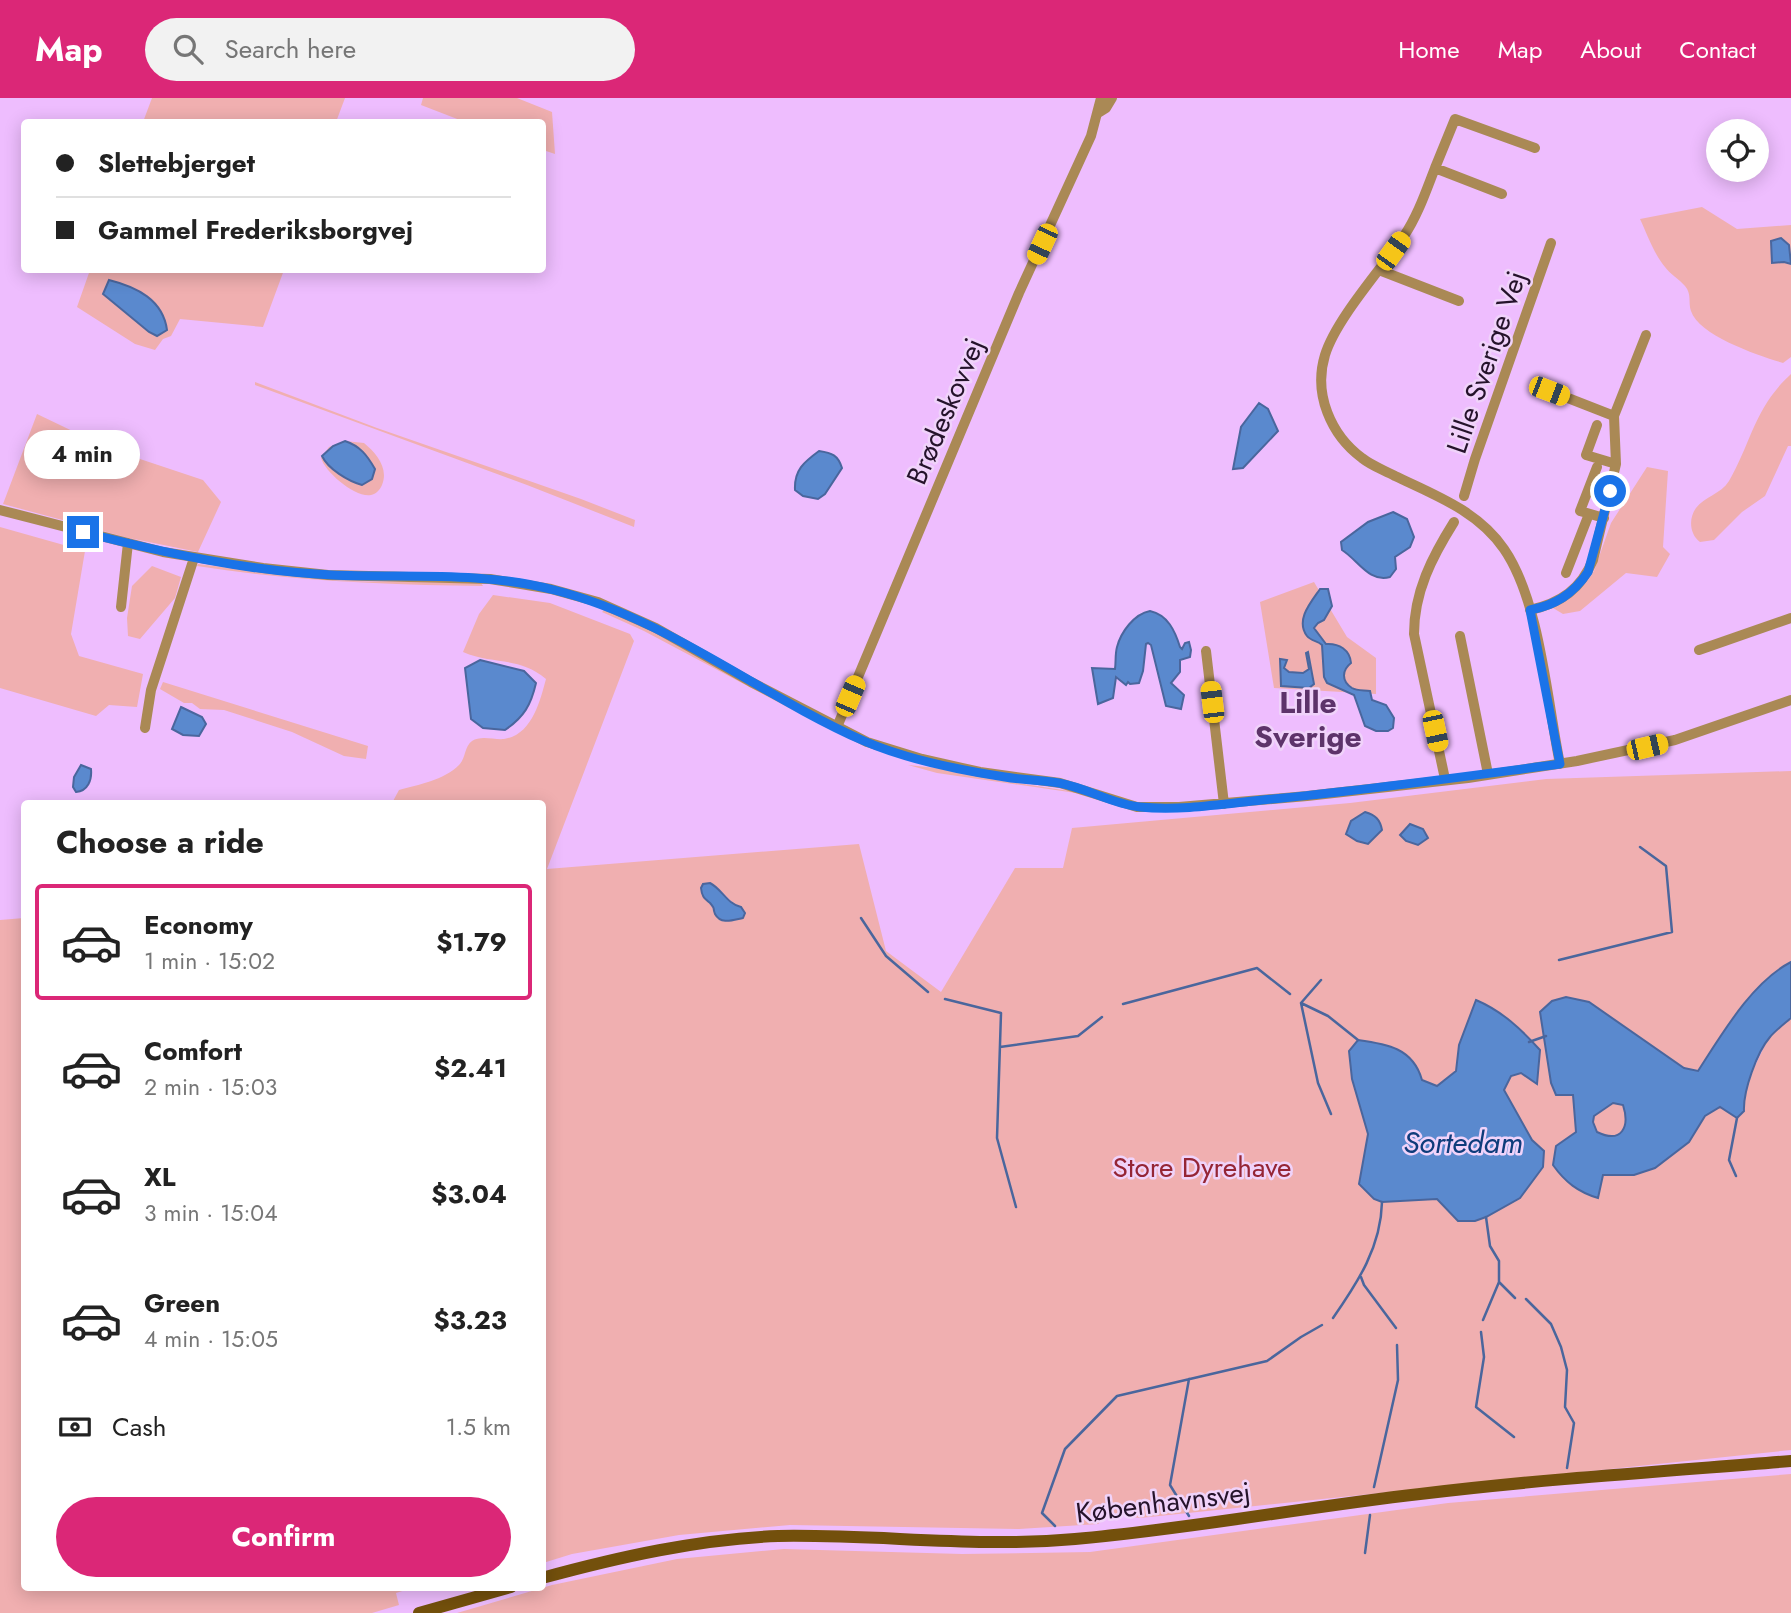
<!DOCTYPE html>
<meta charset="utf-8">
<style>
:root{--surface:#fff;--page:#f2f2f2;--text:#222;--muted:#767676;--line:#e0e0e0;--accent:#db2777}
body{margin:0;font-family:Jost,sans-serif;background:var(--page);color:var(--text);height:100vh;display:flex;flex-direction:column;font-size:26px;white-space:nowrap}
*{box-sizing:border-box;margin:0}
p{font-size:23px;color:var(--muted)}
.icon{flex:none;width:38px;height:38px;fill:none;stroke:currentColor;stroke-width:2;stroke-linecap:round;stroke-linejoin:round}
.map{position:relative;flex:1;overflow:hidden}
.drawer{position:absolute;left:21px;top:702px;width:525px;height:791px;display:flex;flex-direction:column;background:var(--surface);border-radius:7px;box-shadow:0 4px 18px #0003}
.drawer>*{flex:none}
.banner{position:absolute;left:21px;top:21px;width:525px;height:154px;border-radius:7px;box-shadow:0 4px 18px #0003;display:grid;align-content:center;height:154px;padding:0 35px;background:var(--surface)}
.buttons{position:absolute;left:1706px;top:21px;display:grid;gap:14px}
.buttons a{display:grid;place-items:center;width:63px;height:63px;border-radius:50%;background:var(--surface);box-shadow:0 4px 18px #0003;font-size:35px}
.end{position:absolute;width:32px;height:32px;margin:-16px;border:9px solid #1a73e8;background:#fff;box-shadow:0 0 0 4px #fff}
.from{border-radius:50%}
.bubble{position:absolute;height:49px;border-radius:24px;background:var(--surface);box-shadow:0 4px 18px #0003;font-size:23px;font-weight:700;line-height:49px;text-align:center}
.car{position:absolute;width:21px;height:42px;margin:-21px -10px;border-radius:9px;box-shadow:0 0 5px 2px #0007;background:linear-gradient(#f5c518 24%,#345 0 40%,#f5c518 0 76%,#345 0 86%,#f5c518 0)}
.banner b{display:flex;align-items:center;gap:24px;height:66px;font-size:26px}
.banner b+b{border-top:2px solid var(--line)}
.banner i{width:18px;height:18px;background:var(--text)}
ul{padding:0;list-style:none}
li{display:flex;align-items:center;gap:21px;height:116px;margin:0 14px 10px;padding:0 21px;border:4px solid transparent;border-radius:7px}
li div{flex:1}
li b{display:block;font-size:26px}
li em{font-style:normal;font-weight:700}
li.on{border-color:var(--accent)}
li>.icon{width:63px;height:63px;stroke-width:1.5}
h2{padding:0 35px;font-size:32px;line-height:84px}
.pay{display:flex;align-items:center;gap:18px;height:77px;padding:0 35px;font-size:26px}
.pay p{margin-inline-start:auto}
.primary-button{display:flex;gap:14px;margin-top:auto;padding:14px 35px}
.primary-button a{flex:1;height:80px;border-radius:42px;background:var(--accent);color:#fff;font-size:28px;font-weight:700;line-height:80px;text-align:center}
header{display:flex;align-items:center;gap:42px;box-sizing:border-box;height:98px;padding:0 35px;background:var(--accent);color:#fff}
header strong{font-size:33px}
nav{display:flex;gap:38px;margin-inline-start:auto;font-size:24px}
.search{width:490px;height:63px;background:var(--page);display:flex;align-items:center;gap:18px;box-sizing:border-box;padding:0 24px;border-radius:38px;color:var(--muted);font-size:26px}
.map>svg:first-child{display:block}
.green{fill:#f0afb0;fill-rule:evenodd}
.water{fill:#5a89ce;stroke:#4a669d;stroke-width:2;fill-rule:evenodd}
.lines{fill:none;stroke-linecap:round;stroke-linejoin:round}
.stream{stroke:#4a669d;stroke-width:2.5}
.minor{stroke:#aa8955;stroke-width:10}
.major{stroke:#73500c;stroke-width:12}
.route{stroke:#1a73e8;stroke-width:9}
.labels{text-anchor:middle;stroke-width:5;stroke-linejoin:round;paint-order:stroke}
.street-label{font-size:28px;fill:#25132b;stroke:#f0d3fa}
.park-label{font-size:28px;fill:#952535;stroke:#f0d3fa}
.neighbourhood-label{font-size:30px;font-weight:bold;fill:#5d336a;stroke:#f0d3fa}
.water-label{font-size:30px;font-style:italic;fill:#0e3c7b;stroke:#f0d3fa}
</style>
<header>
<strong>Map</strong>
<div class="search"><svg class="icon" aria-label="search" viewBox="0 0 24 24"><circle cx="10" cy="10" r="6"/><path d="M15 15l6 6"/></svg>Search here</div>
<nav><a>Home</a><a>Map</a><a>About</a><a>Contact</a></nav>
</header>
<div class="map">
<svg width="1791" height="1515" viewBox="0 0 1791 1515">
<rect width="100%" height="100%" fill="#eebdfe"/>
<path class="green" d="M 152,0 L 345,0 L 336,24 L 143,24 Z
M 423,0 L 517,0 L 552,14 L 555,56 L 543,52 L 542,24 L 465,24 L 421,7 Z
M 1702,109 L 1737,131 L 1791,127 L 1791,259 L 1783,265 C 1760,258 1699,238 1691,213 C 1688,205 1692,196 1685,188 C 1679,181 1670,176 1665,169 C 1654,156 1647,136 1640,121 Z
M 90,172 L 284,172 L 263,229 L 180,221 L 171,238 L 163,241 L 155,252 L 135,246 L 77,209 Z
M 1791,276 L 1791,348 L 1788,348 L 1765,398 L 1742,414 L 1714,442 L 1700,444 C 1690,437 1688,421 1696,410 C 1704,399 1721,396 1729,383 C 1752,343 1754,310 1791,276 Z
M 255,284 L 377,330 L 581,401 L 635,422 L 634,429 L 527,387 L 255,287 Z
M 37,316 L 110,351 L 203,382 L 221,404 L 198,454 L 129,440 L 3,406 Z
M 345,343 L 364,345 C 376,355 389,370 382,387 C 380,392 376,396 371,397 C 355,400 325,374 321,360 L 329,349 Z
M 1647,369 L 1668,373 L 1663,449 L 1670,456 L 1657,479 L 1626,475 L 1580,513 L 1563,516 L 1553,510 L 1586,485 L 1594,473 L 1611,425 Z
M 0,429 L 85,453 L 71,536 L 79,558 L 143,576 L 137,609 L 109,607 L 96,618 L 0,590 Z
M 198,466 L 341,483 L 481,485 L 483,488 C 387,487 292,483 197,468 Z
M 152,468 L 181,479 L 175,500 L 140,541 L 128,538 L 127,520 L 132,488 Z
M 1314,484 L 1347,539 L 1376,560 L 1376,596 L 1274,590 L 1260,504 Z
M 493,497 L 550,505 L 630,536 L 634,543 L 547,771 L 859,746 L 886,853 L 941,894 L 1015,770 L 1063,770 L 1072,730 L 1350,705 L 1546,681 L 1791,673 L 1791,864 C 1753,884 1721,936 1699,973 L 1684,970 L 1551,979 L 1556,997 L 1573,997 L 1576,1034 L 1556,1048 L 1553,1067 C 1565,1084 1578,1094 1598,1099 L 1603,1077 L 1634,1077 L 1689,1044 L 1705,1018 L 1720,1008 L 1737,1020 L 1753,972 L 1769,939 L 1791,920 L 1791,1352 L 1140,1420 L 1111,1416 L 1098,1426 L 1019,1431 L 790,1427 L 679,1437 L 572,1456 L 543,1465 L 542,705 L 392,705 L 399,692 C 418,687 444,682 459,667 C 466,660 464,649 472,643 C 481,637 494,642 504,641 C 532,637 540,603 546,581 C 519,558 493,567 463,554 L 479,516 ZM 717,789 L 736,808 L 741,809 L 743,820 L 730,823 L 716,818 C 714,806 702,802 701,790 ZM 1459,947 L 1540,952 L 1536,986 L 1521,975 L 1511,978 L 1504,992 L 1532,1042 L 1544,1053 L 1458,1123 L 1437,1101 L 1382,1104 L 1360,1086 L 1368,1036 L 1352,981 L 1349,953 L 1437,988 L 1456,973 Z
M 604,512 L 652,532 L 802,617 L 644,533 L 602,514 Z
M 163,584 L 368,648 L 366,661 L 344,658 L 292,634 L 224,612 L 200,611 L 192,605 L 184,605 L 160,591 Z
M 908,667 L 946,671 L 991,681 L 1076,694 L 1076,695 L 937,675 Z
M 24,820 L 24,1489 L 415,1489 L 396,1495 L 399,1507 L 372,1515 L 0,1515 L 0,822 Z
M 1613,1005 L 1623,1006 C 1630,1029 1622,1046 1597,1034 L 1593,1024 L 1594,1018 Z
M 1791,1376 L 1791,1515 L 457,1515 L 552,1487 L 677,1461 L 784,1451 L 962,1456 L 1090,1454 L 1448,1405 Z"/>
<path class="water" d="M 1781,140 L 1789,147 L 1791,166 L 1784,164 L 1772,165 L 1771,143 Z
M 109,182 C 137,189 163,202 167,232 L 157,238 L 149,234 L 103,196 Z
M 1259,305 L 1268,311 L 1278,333 L 1243,370 L 1233,371 L 1241,329 Z
M 345,343 C 360,348 367,357 375,371 L 372,381 L 362,387 C 348,383 328,371 322,358 L 333,348 Z
M 819,353 C 832,355 838,357 842,370 L 825,396 L 818,401 L 803,398 L 795,392 C 794,372 804,364 819,353 Z
M 1393,414 L 1407,421 L 1414,439 L 1410,449 L 1395,459 L 1396,471 L 1390,479 C 1369,485 1358,462 1342,452 L 1341,444 L 1368,424 Z
M 1320,491 L 1328,491 L 1332,508 L 1324,522 L 1318,525 L 1314,530 L 1326,546 C 1339,545 1350,552 1351,565 C 1342,572 1341,583 1352,590 C 1357,593 1364,592 1370,593 L 1372,602 L 1386,607 L 1394,620 L 1393,630 L 1388,633 L 1376,633 L 1365,628 L 1354,597 L 1327,585 L 1324,579 L 1322,547 C 1318,543 1311,543 1307,538 C 1295,522 1311,504 1320,491 Z
M 1150,513 C 1168,517 1175,533 1180,549 L 1182,551 L 1185,545 L 1189,544 L 1191,552 L 1190,559 L 1180,562 L 1180,574 L 1171,585 L 1184,597 L 1181,611 L 1166,608 L 1151,547 L 1148,545 L 1146,546 L 1143,573 L 1139,585 L 1130,586 L 1128,584 L 1126,587 L 1116,579 L 1113,600 L 1098,606 L 1092,570 L 1115,571 C 1116,564 1115,556 1117,549 C 1121,534 1134,516 1150,513 Z
M 1308,554 L 1314,586 L 1309,590 L 1281,588 L 1280,561 L 1287,562 L 1284,570 L 1289,574 L 1303,575 L 1309,571 L 1306,555 Z
M 480,562 L 524,573 L 536,585 C 531,607 524,619 505,632 L 483,630 L 471,621 L 465,570 Z
M 181,609 L 202,619 L 206,626 L 199,638 L 183,637 L 172,631 Z
M 81,667 L 91,671 C 92,682 88,693 76,694 L 73,689 L 74,679 Z
M 1365,714 C 1375,717 1380,721 1382,732 L 1368,746 L 1357,743 L 1346,736 L 1351,723 Z
M 1410,726 L 1423,731 L 1428,740 L 1418,747 L 1406,743 L 1400,737 Z
M 710,785 C 722,791 727,806 741,809 L 745,815 L 743,820 C 733,822 721,827 715,816 C 712,808 716,812 710,805 C 704,800 702,799 701,790 L 703,786 Z
M 1791,864 L 1791,920 C 1784,926 1776,932 1770,939 C 1757,954 1743,993 1744,1013 L 1737,1020 L 1720,1009 L 1705,1018 L 1689,1044 L 1655,1070 L 1634,1077 L 1603,1077 L 1598,1100 C 1578,1094 1565,1084 1553,1067 L 1556,1048 L 1576,1034 L 1573,997 L 1556,997 L 1551,985 L 1540,914 L 1552,903 L 1566,899 L 1589,904 L 1684,970 L 1698,973 C 1722,936 1752,884 1791,864 ZM 1613,1005 L 1623,1007 C 1630,1029 1622,1046 1597,1034 L 1593,1024 L 1594,1018 Z
M 1476,902 C 1502,913 1521,931 1540,952 L 1537,986 L 1521,975 L 1511,978 L 1504,992 L 1532,1042 L 1544,1053 L 1543,1069 L 1520,1100 L 1486,1119 L 1475,1123 L 1458,1123 L 1437,1101 L 1382,1104 L 1374,1101 L 1359,1086 L 1368,1036 L 1352,981 L 1349,953 L 1358,942 C 1387,946 1413,950 1422,982 L 1437,988 L 1456,973 L 1459,947 Z"/>
<g class="lines">
<path class="stream" d="M 861,820 L 886,858 L 928,894
M 1559,862 L 1672,834 L 1666,768 L 1640,749
M 945,901 L 1001,915 L 997,1040 L 1016,1109
M 1301,905 L 1318,985 L 1331,1016
M 1301,905 L 1328,918 L 1358,942
M 1301,905 L 1321,882
M 1123,906 L 1257,870 L 1290,896
M 1529,944 L 1546,938
M 1000,949 L 1078,938 L 1102,919
M 1736,1078 L 1729,1062 L 1737,1020
M 1361,1179 L 1364,1187 L 1396,1230
M 1499,1184 L 1515,1200
M 1526,1201 L 1551,1226 L 1561,1249 L 1567,1272 L 1565,1309 L 1574,1325 L 1567,1370
M 1333,1220 C 1358,1184 1381,1149 1382,1104
M 1483,1222 L 1499,1184 L 1499,1163 L 1490,1148 L 1486,1119
M 1481,1234 L 1484,1259 L 1476,1309 L 1514,1339
M 1189,1281 L 1170,1387 L 1189,1418
M 1374,1389 L 1398,1282 L 1397,1247
M 1055,1428 L 1042,1415 L 1065,1351 L 1117,1298 L 1267,1263 L 1301,1239 L 1322,1227
M 1365,1455 L 1370,1417"/>
<path class="minor" d="M 1098,15 L 1106,10 L 1112,0
M 1435,70 L 1455,21 L 1535,50
M 1502,96 L 1435,70 C 1426,93 1418,117 1404,138 C 1382,170 1336,221 1325,257 C 1313,296 1331,337 1362,360 C 1372,368 1384,372 1395,378 C 1435,397 1478,413 1504,451 C 1540,503 1547,603 1560,666
M 1379,172 L 1459,203
M 1550,293 L 1614,318
M 1597,327 L 1586,357 L 1616,366
M 1597,369 L 1580,413 L 1604,420
M 1464,398 L 1475,361 L 1551,145
M 0,412 L 163,454 L 263,470 L 328,477 L 490,481 L 551,491 L 598,504 L 656,530 L 751,584 L 867,644 L 922,661 L 980,674 L 1060,685 L 1137,709 L 1179,709 L 1307,698 L 1468,680 L 1577,663 L 1675,642 L 1791,602
M 1566,475 L 1589,416
M 121,509 L 128,445
M 1530,512 C 1561,505 1581,491 1593,462 L 1616,366 L 1614,318 L 1646,237
M 1460,538 L 1488,676
M 1699,552 L 1791,520
M 1206,553 L 1224,706
M 837,629 L 1019,195 L 1091,38 L 1101,0
M 145,630 L 151,592 L 194,460
M 1445,681 L 1414,536 C 1414,494 1432,459 1454,424"/>
<path class="major" d="M 542,1480 C 619,1459 699,1441 778,1438 C 877,1436 976,1450 1075,1441 C 1190,1431 1305,1409 1420,1396 C 1543,1381 1667,1373 1791,1363
M 419,1515 L 511,1489"/>
</g>
<g class="lines">
<path class="route" d="M 83,434 C 164,455 248,473 332,477 C 406,480 483,473 554,492 C 667,520 759,597 864,643 C 908,662 959,672 1005,679 C 1023,682 1041,682 1059,685 C 1087,690 1112,706 1140,709 C 1180,713 1223,706 1262,702 C 1362,693 1461,679 1560,666 L 1530,512 C 1556,507 1573,496 1588,474 L 1610,393"/>
</g>
<g class="labels">
<g class="street-label">
<text transform="translate(1486 264) rotate(-71)" y="10">Lille Sverige Vej</text>
<text transform="translate(945 313) rotate(-67)" y="10">Brødeskovvej</text>
<text transform="translate(1163 1404) rotate(-7)" y="10">Københavnsvej</text>
</g>
<g class="park-label">
<text x="1202" y="1079">Store Dyrehave</text>
</g>
<g class="neighbourhood-label">
<text x="1308" y="615">Lille<tspan x="1308" dy="34">Sverige</tspan></text>
</g>
<g class="water-label">
<text x="1463" y="1055">Sortedam</text>
</g>
</g>
</svg>
<div class="buttons">
<a><svg class="icon" aria-label="locate" viewBox="0 0 24 24"><circle cx="12" cy="12" r="6"/><path d="M12 2v4M12 18v4M2 12h4M18 12h4"/></svg></a>
</div>
<i class="end from" style="left:1610px;top:393px"></i>
<i class="end" style="left:83px;top:434px"></i>
<div class="bubble" style="left:24px;top:332px;width:116px">4 min</div>
<i class="car" style="left:1042px;top:146px;rotate:205deg"></i>
<i class="car" style="left:1393px;top:153px;rotate:36deg"></i>
<i class="car" style="left:1549px;top:293px;rotate:111deg"></i>
<i class="car" style="left:850px;top:598px;rotate:23deg"></i>
<i class="car" style="left:1212px;top:604px;rotate:353deg"></i>
<i class="car" style="left:1435px;top:633px;rotate:168deg"></i>
<i class="car" style="left:1647px;top:649px;rotate:77deg"></i>
<div class="banner">
<b><i class="from"></i>Slettebjerget</b>
<b><i></i>Gammel Frederiksborgvej</b>
</div>
<section class="drawer">
<h2>Choose a ride</h2>
<ul>
<li class="on"><svg class="icon" aria-label="car" viewBox="0 0 24 24"><path d="M5 17H2v-5l4-1 3-4h7l3 4 3 1v5h-3M9 17h6M6 11h13"/><circle cx="7" cy="17" r="2"/><circle cx="17" cy="17" r="2"/></svg><div><b>Economy</b><p>1 min · 15:02</p></div><em>$1.79</em></li>
<li><svg class="icon" aria-label="car" viewBox="0 0 24 24"><path d="M5 17H2v-5l4-1 3-4h7l3 4 3 1v5h-3M9 17h6M6 11h13"/><circle cx="7" cy="17" r="2"/><circle cx="17" cy="17" r="2"/></svg><div><b>Comfort</b><p>2 min · 15:03</p></div><em>$2.41</em></li>
<li><svg class="icon" aria-label="car" viewBox="0 0 24 24"><path d="M5 17H2v-5l4-1 3-4h7l3 4 3 1v5h-3M9 17h6M6 11h13"/><circle cx="7" cy="17" r="2"/><circle cx="17" cy="17" r="2"/></svg><div><b>XL</b><p>3 min · 15:04</p></div><em>$3.04</em></li>
<li><svg class="icon" aria-label="car" viewBox="0 0 24 24"><path d="M5 17H2v-5l4-1 3-4h7l3 4 3 1v5h-3M9 17h6M6 11h13"/><circle cx="7" cy="17" r="2"/><circle cx="17" cy="17" r="2"/></svg><div><b>Green</b><p>4 min · 15:05</p></div><em>$3.23</em></li>
</ul>
<div class="pay"><svg class="icon" aria-label="cash" viewBox="0 0 24 24"><path d="M3 7h18v10H3z"/><circle cx="12" cy="12" r="2"/></svg>Cash<p>1.5 km</p></div>
<div class="primary-button"><a>Confirm</a></div>
</section>
</div>
